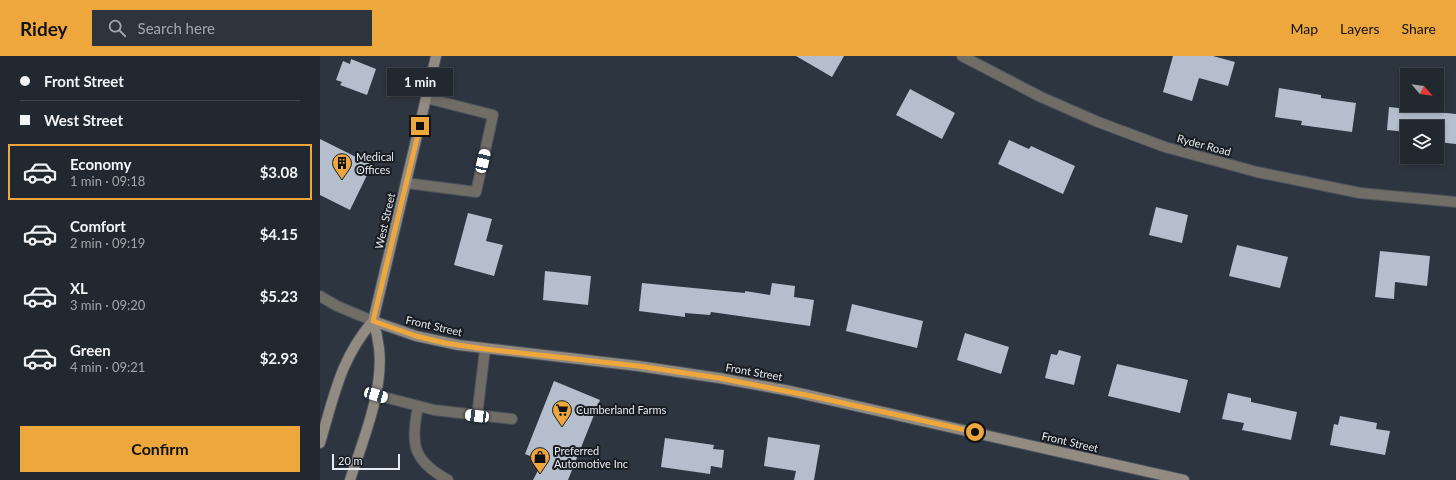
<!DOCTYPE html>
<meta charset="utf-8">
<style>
:root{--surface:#222830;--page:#2e343c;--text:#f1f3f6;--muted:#a2a6ab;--line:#3f444c;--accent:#eea73d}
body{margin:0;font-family:Lato,sans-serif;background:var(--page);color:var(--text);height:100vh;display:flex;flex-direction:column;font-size:15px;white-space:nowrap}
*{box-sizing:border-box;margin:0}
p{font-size:13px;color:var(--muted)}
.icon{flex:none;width:22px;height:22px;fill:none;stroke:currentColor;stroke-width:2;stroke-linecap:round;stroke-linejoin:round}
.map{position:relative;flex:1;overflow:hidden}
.side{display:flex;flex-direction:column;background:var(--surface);width:320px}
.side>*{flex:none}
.banner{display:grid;align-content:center;height:88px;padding:0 20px;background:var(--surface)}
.needle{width:26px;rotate:118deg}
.tools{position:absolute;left:1080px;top:12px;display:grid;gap:8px}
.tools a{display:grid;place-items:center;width:44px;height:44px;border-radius:0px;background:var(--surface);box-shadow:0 2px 6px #0003,0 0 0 1px var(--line);font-size:20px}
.scale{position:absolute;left:12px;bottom:10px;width:68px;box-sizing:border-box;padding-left:4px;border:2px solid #e6ebf2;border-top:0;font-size:11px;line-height:14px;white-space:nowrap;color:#e6ebf2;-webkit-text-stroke:3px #181c21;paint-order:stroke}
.end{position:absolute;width:18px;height:18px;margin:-9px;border:5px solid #eea73d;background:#111;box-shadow:0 0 0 2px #111}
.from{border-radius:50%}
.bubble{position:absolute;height:28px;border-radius:0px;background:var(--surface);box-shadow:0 2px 6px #0003,0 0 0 1px var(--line);font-size:13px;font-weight:700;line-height:28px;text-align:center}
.car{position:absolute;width:12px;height:24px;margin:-12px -6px;border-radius:5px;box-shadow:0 0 3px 1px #0007;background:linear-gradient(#fff 24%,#345 0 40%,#fff 0 76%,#345 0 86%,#fff 0)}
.banner b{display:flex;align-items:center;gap:14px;height:38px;font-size:15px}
.banner b+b{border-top:1px solid var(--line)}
.banner i{width:10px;height:10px;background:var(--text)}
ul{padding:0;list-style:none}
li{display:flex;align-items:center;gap:12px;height:56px;margin:0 8px 6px;padding:0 12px;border:2px solid transparent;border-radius:0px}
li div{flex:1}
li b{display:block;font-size:15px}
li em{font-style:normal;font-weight:700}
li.selected{border-color:var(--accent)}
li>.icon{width:36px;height:36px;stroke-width:1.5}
.button{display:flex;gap:8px;margin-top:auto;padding:8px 20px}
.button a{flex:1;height:46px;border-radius:0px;background:var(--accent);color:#111;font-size:16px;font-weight:700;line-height:46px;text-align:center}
header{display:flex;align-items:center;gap:24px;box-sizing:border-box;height:56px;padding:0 20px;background:var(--accent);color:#111}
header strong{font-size:19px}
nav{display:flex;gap:22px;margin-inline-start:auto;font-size:14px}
.search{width:280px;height:36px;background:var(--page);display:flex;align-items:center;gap:10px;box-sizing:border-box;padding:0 14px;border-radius:0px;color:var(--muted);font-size:15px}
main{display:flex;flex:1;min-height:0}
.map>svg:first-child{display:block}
.building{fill:#b4becc}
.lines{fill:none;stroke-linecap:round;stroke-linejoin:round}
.lane-casing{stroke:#4b525c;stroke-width:12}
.street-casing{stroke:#4b525c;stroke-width:12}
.secondary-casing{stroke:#4b525c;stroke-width:12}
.lane{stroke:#706c66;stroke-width:10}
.street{stroke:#706c66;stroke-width:10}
.secondary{stroke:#928b82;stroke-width:10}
.route{stroke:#eea73d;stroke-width:5}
.labels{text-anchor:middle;stroke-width:4;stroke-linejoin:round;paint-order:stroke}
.street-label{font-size:11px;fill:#e6ebf2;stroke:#181c21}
.poi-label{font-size:11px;fill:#e6ebf2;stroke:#181c21;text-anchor:start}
</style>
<header>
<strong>Ridey</strong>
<div class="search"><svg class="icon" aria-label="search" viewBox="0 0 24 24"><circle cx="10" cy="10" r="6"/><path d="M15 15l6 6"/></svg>Search here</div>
<nav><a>Map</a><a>Layers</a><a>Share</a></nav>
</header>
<main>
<section class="side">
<div class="banner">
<b><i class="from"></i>Front Street</b>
<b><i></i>West Street</b>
</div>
<ul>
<li class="selected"><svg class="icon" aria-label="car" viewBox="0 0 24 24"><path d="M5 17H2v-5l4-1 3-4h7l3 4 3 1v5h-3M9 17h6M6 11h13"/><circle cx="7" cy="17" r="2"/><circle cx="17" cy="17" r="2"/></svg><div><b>Economy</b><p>1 min · 09:18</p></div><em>$3.08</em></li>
<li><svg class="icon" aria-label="car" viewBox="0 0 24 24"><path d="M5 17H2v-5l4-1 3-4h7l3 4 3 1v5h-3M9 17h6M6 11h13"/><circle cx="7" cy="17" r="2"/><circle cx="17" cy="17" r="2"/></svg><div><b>Comfort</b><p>2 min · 09:19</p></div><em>$4.15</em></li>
<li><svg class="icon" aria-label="car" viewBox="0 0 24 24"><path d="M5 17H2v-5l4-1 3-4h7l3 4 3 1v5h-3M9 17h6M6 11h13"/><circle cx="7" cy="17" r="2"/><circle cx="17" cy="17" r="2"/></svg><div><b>XL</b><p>3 min · 09:20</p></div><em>$5.23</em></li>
<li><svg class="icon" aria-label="car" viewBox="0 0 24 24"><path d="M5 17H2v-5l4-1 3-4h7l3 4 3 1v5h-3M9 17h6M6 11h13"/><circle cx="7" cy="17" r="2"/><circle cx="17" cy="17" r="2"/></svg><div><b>Green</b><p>4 min · 09:21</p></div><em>$2.93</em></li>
</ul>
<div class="button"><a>Confirm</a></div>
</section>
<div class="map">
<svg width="1136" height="424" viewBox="0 0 1136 424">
<rect width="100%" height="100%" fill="#2d3540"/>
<path class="building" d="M 476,0 L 524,0 L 512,21 Z
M 853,0 L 893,0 L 915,6 L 908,30 L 879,22 L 872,45 L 843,36 Z
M 31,3 L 56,13 L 47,39 L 20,29 L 22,26 L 16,24 L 23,5 L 30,8 Z
M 959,32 L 1001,39 L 1001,42 L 1036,47 L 1032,76 L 981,69 L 982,65 L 955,61 Z
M 590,33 L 635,57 L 622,83 L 576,59 Z
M 1069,51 L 1136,58 L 1136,88 L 1117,86 L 1117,71 L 1087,71 L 1087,76 L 1067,74 Z
M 0,83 L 52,109 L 30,154 L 0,139 Z
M 689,84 L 709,93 L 711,90 L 755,110 L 743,138 L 678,108 Z
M 836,151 L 868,159 L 862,187 L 829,179 Z
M 148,157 L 172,163 L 166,185 L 183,189 L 174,220 L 134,209 Z
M 917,189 L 968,201 L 960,232 L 909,220 Z
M 1060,195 L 1110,200 L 1107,230 L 1075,226 L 1074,243 L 1055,241 Z
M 225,215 L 271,220 L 268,249 L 223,244 Z
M 322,227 L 425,237 L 425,235 L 450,239 L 452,227 L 475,230 L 474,241 L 494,244 L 490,270 L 391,256 L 390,259 L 365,257 L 365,261 L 319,255 Z
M 532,248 L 603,265 L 597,292 L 526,275 Z
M 645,277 L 689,291 L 681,318 L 637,304 Z
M 739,294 L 761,300 L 754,329 L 725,322 L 731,298 L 737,299 Z
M 797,308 L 868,324 L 860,357 L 788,340 Z
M 234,325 L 280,344 L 248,424 L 213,424 L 223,405 L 205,398 Z
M 908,337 L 931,342 L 931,346 L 977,356 L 971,384 L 922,374 L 924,367 L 902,363 Z
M 1020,360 L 1057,367 L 1056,373 L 1070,375 L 1065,399 L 1010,389 L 1014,368 L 1018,369 Z
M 448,381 L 500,389 L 494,424 L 474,424 L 476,415 L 444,410 Z
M 345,382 L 394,389 L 393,393 L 404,394 L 402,412 L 391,410 L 390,418 L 341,411 Z"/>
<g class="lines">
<defs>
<path id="lane" d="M 86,127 L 156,136 L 173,59 L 106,42
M 56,339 L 114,354 L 192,363
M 98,351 C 90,388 93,405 128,424
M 157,360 L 165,293"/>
<path id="street" d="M 642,0 L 721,41 L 778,66 L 845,91 L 937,116 L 1040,137 L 1136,146
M 0,240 L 17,250 L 53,265"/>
<path id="secondary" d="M 53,265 L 96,280 L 138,289 L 318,310 L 399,322 L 470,335 L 864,424
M 0,387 C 14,341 20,303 53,265 L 116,0
M 30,424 C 43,384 64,334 59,292 C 58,283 56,274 53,265"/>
</defs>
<use href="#lane" class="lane-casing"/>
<use href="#street" class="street-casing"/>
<use href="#secondary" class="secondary-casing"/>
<use href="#lane" class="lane"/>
<use href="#street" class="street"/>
<use href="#secondary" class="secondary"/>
</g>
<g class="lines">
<path class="route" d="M 100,70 L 53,265 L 96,280 L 125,287 L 165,293 L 318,310 L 399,322 L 491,340 L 655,376"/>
</g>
<defs>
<symbol id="building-pin" viewBox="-11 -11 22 30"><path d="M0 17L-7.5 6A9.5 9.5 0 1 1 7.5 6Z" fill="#eea73d" stroke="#181c21"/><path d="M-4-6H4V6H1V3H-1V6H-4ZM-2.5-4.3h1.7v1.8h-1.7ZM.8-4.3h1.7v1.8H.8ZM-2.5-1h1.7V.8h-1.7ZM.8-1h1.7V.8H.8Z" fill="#111"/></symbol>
<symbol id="supermarket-pin" viewBox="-11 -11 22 30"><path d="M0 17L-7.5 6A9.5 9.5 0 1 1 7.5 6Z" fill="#eea73d" stroke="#181c21"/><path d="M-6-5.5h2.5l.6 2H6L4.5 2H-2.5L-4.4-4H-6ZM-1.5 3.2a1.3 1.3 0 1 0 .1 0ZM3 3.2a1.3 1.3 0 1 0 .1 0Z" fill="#111"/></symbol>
<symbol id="shop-pin" viewBox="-11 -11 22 30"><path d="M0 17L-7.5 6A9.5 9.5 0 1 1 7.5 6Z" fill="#eea73d" stroke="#181c21"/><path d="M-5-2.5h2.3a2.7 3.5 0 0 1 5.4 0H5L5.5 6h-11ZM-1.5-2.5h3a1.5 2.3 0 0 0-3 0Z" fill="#111"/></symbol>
</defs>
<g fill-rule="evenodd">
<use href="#building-pin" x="11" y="96" width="22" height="30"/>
<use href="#supermarket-pin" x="231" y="343" width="22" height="30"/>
<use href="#shop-pin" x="209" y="390" width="22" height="30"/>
</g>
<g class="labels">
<g class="street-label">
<text transform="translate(884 89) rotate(15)" y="4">Ryder Road</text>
<text transform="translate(65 165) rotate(-77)" y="4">West Street</text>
<text transform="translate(114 270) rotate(13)" y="4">Front Street</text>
<text transform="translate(434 316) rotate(10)" y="4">Front Street</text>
<text transform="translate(750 386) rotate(13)" y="4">Front Street</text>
</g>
<g class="poi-label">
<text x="36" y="105">Medical<tspan x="36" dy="13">Offices</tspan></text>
<text x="256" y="358">Cumberland Farms</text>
<text x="234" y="399">Preferred<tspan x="234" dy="13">Automotive Inc</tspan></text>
</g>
</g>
</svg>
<div class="tools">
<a><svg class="needle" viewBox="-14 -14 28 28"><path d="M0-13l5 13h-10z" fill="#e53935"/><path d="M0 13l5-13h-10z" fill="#a2a6ab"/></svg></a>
<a><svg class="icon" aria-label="layers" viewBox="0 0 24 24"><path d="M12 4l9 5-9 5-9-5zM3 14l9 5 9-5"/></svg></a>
</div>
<div class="scale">20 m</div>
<i class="end from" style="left:655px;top:376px"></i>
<i class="end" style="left:100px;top:70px"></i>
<div class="bubble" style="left:67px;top:12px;width:66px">1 min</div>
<i class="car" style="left:163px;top:105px;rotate:13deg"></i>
<i class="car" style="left:56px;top:339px;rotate:106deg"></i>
<i class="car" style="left:157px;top:360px;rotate:277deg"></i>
</div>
</main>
